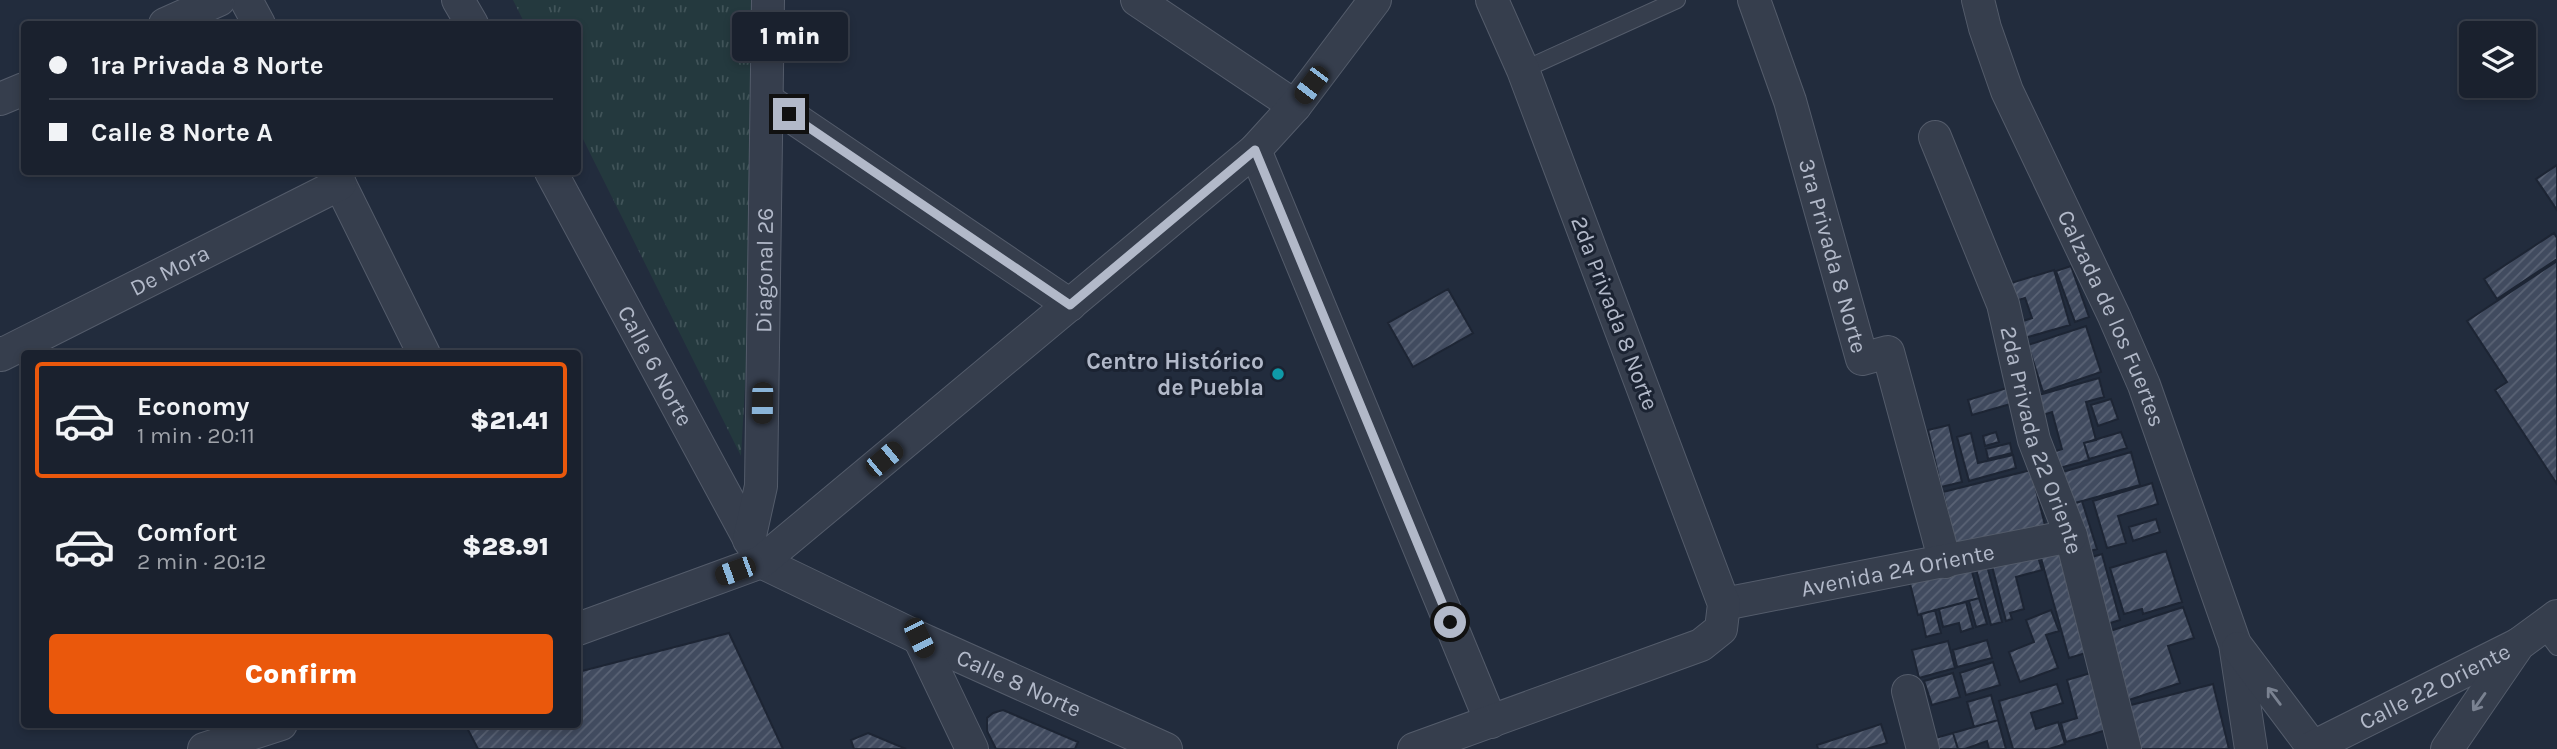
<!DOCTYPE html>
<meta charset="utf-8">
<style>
:root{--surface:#1a212e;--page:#272e3a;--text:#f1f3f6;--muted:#9fa3aa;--line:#383e4a;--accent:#ea580c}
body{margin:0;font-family:Karla,sans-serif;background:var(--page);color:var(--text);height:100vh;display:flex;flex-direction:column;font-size:26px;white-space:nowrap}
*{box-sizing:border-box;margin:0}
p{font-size:23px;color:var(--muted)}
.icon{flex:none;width:38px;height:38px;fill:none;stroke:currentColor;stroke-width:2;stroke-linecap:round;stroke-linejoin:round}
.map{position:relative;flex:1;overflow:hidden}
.panel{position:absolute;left:21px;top:350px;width:560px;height:378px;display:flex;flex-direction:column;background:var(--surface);border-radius:7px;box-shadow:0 4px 10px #0003,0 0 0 2px var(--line)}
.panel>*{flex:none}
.banner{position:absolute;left:21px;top:21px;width:560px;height:154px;border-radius:7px;box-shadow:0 4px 10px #0003,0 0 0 2px var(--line);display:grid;align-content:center;height:154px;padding:0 28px;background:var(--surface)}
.controls{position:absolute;left:2459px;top:21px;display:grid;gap:14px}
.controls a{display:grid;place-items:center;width:77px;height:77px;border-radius:7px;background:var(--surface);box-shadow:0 4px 10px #0003,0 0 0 2px var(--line);font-size:35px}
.end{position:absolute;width:32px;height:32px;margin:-16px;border:9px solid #b2b9c9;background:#111;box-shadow:0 0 0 4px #111}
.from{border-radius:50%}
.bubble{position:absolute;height:49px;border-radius:7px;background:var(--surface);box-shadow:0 4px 10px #0003,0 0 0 2px var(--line);font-size:23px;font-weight:800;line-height:49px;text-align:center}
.car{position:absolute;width:21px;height:42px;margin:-21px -10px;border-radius:9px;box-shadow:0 0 5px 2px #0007;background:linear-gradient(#222 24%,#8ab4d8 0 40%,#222 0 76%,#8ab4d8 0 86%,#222 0)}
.banner b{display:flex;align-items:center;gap:24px;height:66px;font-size:26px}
.banner b+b{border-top:2px solid var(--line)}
.banner i{width:18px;height:18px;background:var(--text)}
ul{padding:12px 0 0;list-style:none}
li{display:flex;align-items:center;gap:21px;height:116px;margin:0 14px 10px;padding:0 14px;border:4px solid transparent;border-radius:7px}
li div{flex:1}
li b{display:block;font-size:26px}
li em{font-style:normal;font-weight:800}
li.on{border-color:var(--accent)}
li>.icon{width:63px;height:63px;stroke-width:1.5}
.cta{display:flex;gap:14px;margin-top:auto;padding:14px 28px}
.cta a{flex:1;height:80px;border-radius:7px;background:var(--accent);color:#fff;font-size:28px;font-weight:800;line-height:80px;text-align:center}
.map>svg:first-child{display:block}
.grass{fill:url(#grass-tufts)}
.building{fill:url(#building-hatch);stroke:#1d2534;stroke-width:2}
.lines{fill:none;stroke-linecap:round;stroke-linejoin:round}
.lane-casing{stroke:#545c6b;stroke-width:18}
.street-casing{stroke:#545c6b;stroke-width:34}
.lane{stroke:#363e4d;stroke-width:16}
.street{stroke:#363e4d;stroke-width:32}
.oneway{stroke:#7a8291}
.route{stroke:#b2b9c9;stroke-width:9}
.culture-dot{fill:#0f9aa8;stroke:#1b2332;stroke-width:2.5}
.labels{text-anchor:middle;stroke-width:6;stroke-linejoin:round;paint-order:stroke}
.street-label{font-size:23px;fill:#b2b9c9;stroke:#1b2332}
.poi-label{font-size:23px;font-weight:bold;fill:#b2b9c9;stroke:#1b2332;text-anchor:end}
</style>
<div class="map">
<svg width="2557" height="749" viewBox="0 0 2557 749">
<defs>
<pattern id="grass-tufts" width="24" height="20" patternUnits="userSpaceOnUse" patternTransform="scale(1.75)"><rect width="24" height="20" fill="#24393e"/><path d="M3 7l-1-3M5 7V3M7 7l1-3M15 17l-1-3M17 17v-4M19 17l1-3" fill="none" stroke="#415459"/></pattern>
<pattern id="building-hatch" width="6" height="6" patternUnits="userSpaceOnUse" patternTransform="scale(1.75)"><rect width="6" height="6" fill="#414b5f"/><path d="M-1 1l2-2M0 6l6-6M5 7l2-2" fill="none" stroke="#5a6375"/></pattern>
</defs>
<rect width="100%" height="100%" fill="#222c3d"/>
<path class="grass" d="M 513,0 L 761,0 L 762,91 L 741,456 L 578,129 L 578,24 L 525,24 Z"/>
<path class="building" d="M 2557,165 L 2557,210 L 2536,179 Z
M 2554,233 L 2557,238 L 2557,259 L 2497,299 L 2484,279 Z
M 2557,261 L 2557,484 L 2495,390 L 2507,382 L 2467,321 Z
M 2071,266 L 2089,317 L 2075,322 L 2056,271 Z
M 2054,270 L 2070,325 L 2021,339 L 2017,323 L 2032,318 L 2025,298 L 2005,304 L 1998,287 Z
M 1448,289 L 1473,333 L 1413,367 L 1388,323 Z
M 2086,326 L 2101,372 L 2043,392 L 2028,345 Z
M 2099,378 L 2104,397 L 2086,402 L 2096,440 L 2084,443 L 2089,460 L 2052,470 L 2047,454 L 2062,449 L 2052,412 L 2034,418 L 2028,398 Z
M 2010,387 L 2014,403 L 1972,415 L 1968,400 Z
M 2111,399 L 2118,419 L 2098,426 L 2091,405 Z
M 1949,425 L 1962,482 L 1941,487 L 1928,430 Z
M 1996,432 L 1999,442 L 1985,446 L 1983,436 Z
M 2121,432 L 2127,448 L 2089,459 L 2084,443 Z
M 1971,433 L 1978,463 L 2013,455 L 2016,468 L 1969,481 L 1957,437 Z
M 2010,443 L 2012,453 L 1988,459 L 1986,449 Z
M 2131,452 L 2140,485 L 2068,505 L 2059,473 Z
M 2031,470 L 2047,533 L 1958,555 L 1943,492 Z
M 2152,483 L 2158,504 L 2118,516 L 2126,543 L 2107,548 L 2093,501 Z
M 2082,501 L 2097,549 L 2084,553 L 2068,505 Z
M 2156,519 L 2160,532 L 2133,541 L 2129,527 Z
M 2069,542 L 2099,649 L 2069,658 L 2039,551 Z
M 2036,550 L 2042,570 L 2016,577 L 2024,609 L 2010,613 L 2012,619 L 2006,621 L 1991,562 Z
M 2166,551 L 2182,602 L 2143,614 L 2142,609 L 2124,614 L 2110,568 Z
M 2102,554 L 2120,620 L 2104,625 L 2085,559 Z
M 1986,562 L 2002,622 L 1991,625 L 1975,565 Z
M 1970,564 L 1979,598 L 1918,615 L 1909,580 Z
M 1979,598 L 1987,624 L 1976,627 L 1969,601 Z
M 1966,602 L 1973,628 L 1961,632 L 1959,623 L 1943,627 L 1939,609 Z
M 2183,607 L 2194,638 L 2168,646 L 2180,683 L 2129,700 L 2107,632 Z
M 1935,610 L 1941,633 L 1926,637 L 1921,614 Z
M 2051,610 L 2059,631 L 2046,635 L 2058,668 L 2020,682 L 2009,652 L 2034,642 L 2026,620 Z
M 729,633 L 783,749 L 478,749 L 465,724 L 578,724 L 578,672 Z
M 1987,640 L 1992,658 L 1957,667 L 1953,650 Z
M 1948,641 L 1955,668 L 1919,678 L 1912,650 Z
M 1993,662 L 2000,685 L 1966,695 L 1960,673 Z
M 2094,672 L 2110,729 L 2066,742 L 2061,723 L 2077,718 L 2067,680 Z
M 1953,673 L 1960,697 L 1932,705 L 1924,681 Z
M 2057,684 L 2063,703 L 2031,713 L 2036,729 L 2058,722 L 2065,744 L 2049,749 L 2013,749 L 1999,701 Z
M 2213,684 L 2229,749 L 2138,749 L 2127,706 Z
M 1991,695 L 1998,720 L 1974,727 L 1967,702 Z
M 1003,710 L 1078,742 L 1075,749 L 996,749 L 987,731 L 987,718 L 993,713 Z
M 1998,720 L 2006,749 L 1989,749 L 1987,741 L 1965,749 L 1958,749 L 1953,733 Z
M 1881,724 L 1887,743 L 1866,749 L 1818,749 L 1817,745 Z
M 868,733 L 906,749 L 854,749 L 851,740 Z
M 1953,733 L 1958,749 L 1927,749 L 1925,741 Z"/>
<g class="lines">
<defs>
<path id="lane" d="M 1523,70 L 1677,0
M 2542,627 L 2557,647"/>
<g id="street">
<path d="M 246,0 L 259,24"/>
<path d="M 458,0 L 472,24"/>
<path d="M 1137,0 L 1295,106"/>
<path id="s1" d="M 1754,0 L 1790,101 L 1862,359 L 1888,352 L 1945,562"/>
<path id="s2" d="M 1978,0 L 1985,28 L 2007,91 L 2114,316 L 2144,385 L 2235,644 L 2251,749"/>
<path d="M 165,24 L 219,0"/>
<path d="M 0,99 L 24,89"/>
<path d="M 767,100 L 1070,305"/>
<path id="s3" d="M 1935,137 L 2003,304 L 2034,440 L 2071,536 L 2125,749"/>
<path d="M 1255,150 L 1491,722"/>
<path d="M 334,172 L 424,354"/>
<path id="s4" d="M 551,172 L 754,548"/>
<path id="s5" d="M 0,353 L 1,355 L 340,184"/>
<path id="s6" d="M 749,540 L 761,486 L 768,0"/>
<path id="s7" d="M 761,562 L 919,638 L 1166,749"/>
<path id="s8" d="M 1724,604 L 2071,536"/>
<path d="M 578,629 L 761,562 L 1255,150 L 1295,106 L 1375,0"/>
<path d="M 919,638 L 972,749"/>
<path d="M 2238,648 L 2314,749"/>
<path d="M 1908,691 L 1923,749"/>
<path id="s9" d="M 2313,747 L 2519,644"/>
<path d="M 204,749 L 281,724"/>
<path d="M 1414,749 L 1701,645 L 1721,629 L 1724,604 L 1523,70 L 1492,0"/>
<path d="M 2447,749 L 2519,644 L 2557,616"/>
</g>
</defs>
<use href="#lane" class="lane-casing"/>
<use href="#street" class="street-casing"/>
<use href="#lane" class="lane"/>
<use href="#street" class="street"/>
</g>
<defs><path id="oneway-shaft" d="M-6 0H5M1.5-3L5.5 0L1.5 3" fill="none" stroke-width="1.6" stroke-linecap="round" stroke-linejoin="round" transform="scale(1.75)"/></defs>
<g class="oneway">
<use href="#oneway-shaft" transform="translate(2274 696) rotate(-127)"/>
<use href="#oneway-shaft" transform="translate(2479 702) rotate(125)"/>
</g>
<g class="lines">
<path class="route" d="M 789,114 L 1070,305 L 1255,150 L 1450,622"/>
</g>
<circle class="culture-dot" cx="1278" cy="374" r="7"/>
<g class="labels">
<g class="street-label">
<text dy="8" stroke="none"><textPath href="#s1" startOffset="268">3ra Privada 8 Norte</textPath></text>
<text dy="8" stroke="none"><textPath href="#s5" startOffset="191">De Mora</textPath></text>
<text dy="8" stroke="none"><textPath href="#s6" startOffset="271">Diagonal 26</textPath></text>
<text transform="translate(1615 313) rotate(69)" y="8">2da Privada 8 Norte</text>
<text dy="8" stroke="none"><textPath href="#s2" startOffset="346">Calzada de los Fuertes</textPath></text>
<text dy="8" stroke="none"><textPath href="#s4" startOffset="220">Calle 6 Norte</textPath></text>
<text dy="8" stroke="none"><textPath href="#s3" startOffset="322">2da Privada 22 Oriente</textPath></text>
<text dy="8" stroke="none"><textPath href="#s8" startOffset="177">Avenida 24 Oriente</textPath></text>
<text dy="8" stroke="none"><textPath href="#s7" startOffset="285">Calle 8 Norte</textPath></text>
<text dy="8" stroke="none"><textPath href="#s9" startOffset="136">Calle 22 Oriente</textPath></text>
</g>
<g class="poi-label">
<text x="1264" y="369">Centro Histórico<tspan x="1264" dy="26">de Puebla</tspan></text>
</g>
</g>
</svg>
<div class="controls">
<a><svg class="icon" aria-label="layers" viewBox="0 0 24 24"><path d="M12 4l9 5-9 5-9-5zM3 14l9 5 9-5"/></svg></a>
</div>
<i class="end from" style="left:1450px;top:622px"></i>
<i class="end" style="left:789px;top:114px"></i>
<div class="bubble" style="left:732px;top:12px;width:116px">1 min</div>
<i class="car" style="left:1311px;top:85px;rotate:217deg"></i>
<i class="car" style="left:762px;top:403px;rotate:181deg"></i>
<i class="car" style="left:884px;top:459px;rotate:50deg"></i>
<i class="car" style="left:735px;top:571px;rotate:250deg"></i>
<i class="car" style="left:919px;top:638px;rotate:154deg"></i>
<div class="banner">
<b><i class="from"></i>1ra Privada 8 Norte</b>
<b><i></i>Calle 8 Norte A</b>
</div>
<section class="panel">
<ul>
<li class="on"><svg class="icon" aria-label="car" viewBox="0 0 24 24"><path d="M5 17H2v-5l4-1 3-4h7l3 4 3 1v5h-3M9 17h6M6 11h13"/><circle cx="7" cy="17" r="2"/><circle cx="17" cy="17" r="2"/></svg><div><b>Economy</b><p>1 min · 20:11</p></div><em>$21.41</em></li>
<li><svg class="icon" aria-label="car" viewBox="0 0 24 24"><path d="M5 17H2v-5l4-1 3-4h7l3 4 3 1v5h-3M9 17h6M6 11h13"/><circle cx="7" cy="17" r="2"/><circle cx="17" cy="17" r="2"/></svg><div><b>Comfort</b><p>2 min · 20:12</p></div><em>$28.91</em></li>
</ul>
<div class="cta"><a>Confirm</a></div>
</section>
</div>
